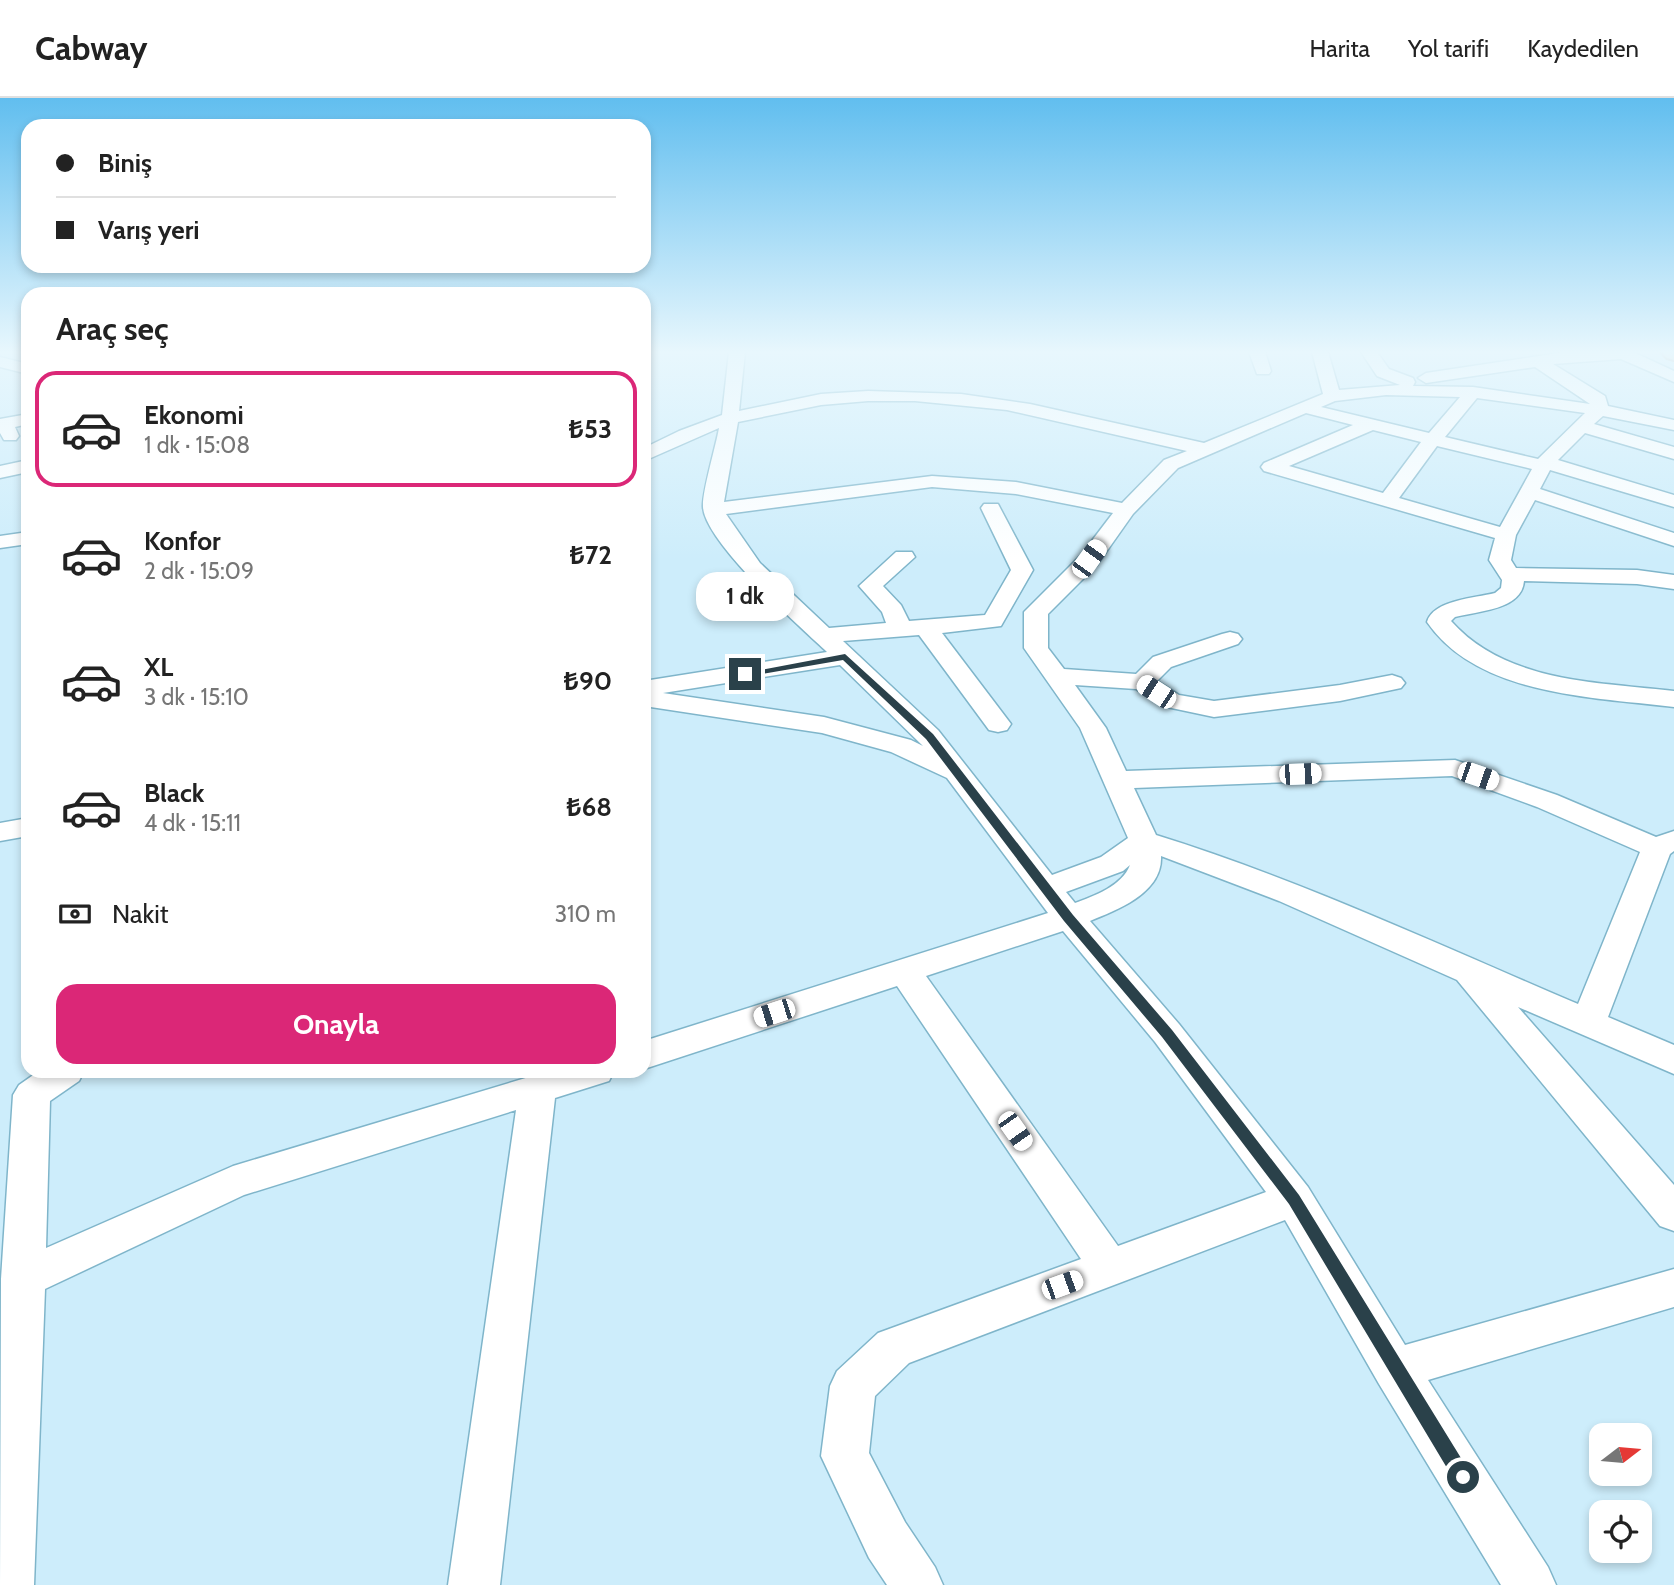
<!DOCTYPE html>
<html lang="tr">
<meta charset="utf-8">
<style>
:root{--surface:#fff;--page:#f6f6f6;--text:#222;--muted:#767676;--line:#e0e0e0;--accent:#db2777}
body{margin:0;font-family:Cabin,sans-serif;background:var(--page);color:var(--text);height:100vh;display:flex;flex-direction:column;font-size:26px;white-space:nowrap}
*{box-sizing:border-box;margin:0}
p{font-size:23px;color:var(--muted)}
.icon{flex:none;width:38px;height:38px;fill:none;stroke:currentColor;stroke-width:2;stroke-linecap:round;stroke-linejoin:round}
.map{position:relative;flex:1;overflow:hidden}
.details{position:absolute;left:21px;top:189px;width:630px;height:791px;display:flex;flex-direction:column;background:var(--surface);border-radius:21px;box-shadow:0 4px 10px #0003}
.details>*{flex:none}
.hud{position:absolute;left:21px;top:21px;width:630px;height:154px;border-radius:21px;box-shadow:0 4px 10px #0003;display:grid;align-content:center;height:154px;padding:0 35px;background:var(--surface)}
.needle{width:46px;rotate:74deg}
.buttons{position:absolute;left:1589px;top:1325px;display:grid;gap:14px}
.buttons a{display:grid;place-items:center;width:63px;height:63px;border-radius:14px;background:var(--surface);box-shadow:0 4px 10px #0003;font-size:35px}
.end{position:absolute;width:32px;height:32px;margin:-16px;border:9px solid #2a414a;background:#fff;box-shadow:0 0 0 4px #fff}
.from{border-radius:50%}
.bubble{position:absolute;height:49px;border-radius:21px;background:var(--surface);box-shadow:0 4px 10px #0003;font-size:23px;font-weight:700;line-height:49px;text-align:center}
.car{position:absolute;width:21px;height:42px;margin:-21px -10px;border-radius:9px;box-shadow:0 0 5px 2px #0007;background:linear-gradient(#fff 24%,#345 0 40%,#fff 0 76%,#345 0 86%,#fff 0)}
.hud b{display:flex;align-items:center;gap:24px;height:66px;font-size:26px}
.hud b+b{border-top:2px solid var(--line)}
.hud i{width:18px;height:18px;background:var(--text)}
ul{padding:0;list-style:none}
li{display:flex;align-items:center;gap:21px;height:116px;margin:0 14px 10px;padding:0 21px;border:4px solid transparent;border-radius:21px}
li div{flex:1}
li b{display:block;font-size:26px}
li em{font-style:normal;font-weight:700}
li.selected{border-color:var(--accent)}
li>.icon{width:63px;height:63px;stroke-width:1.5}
h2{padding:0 35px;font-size:32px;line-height:84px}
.pay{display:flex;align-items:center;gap:18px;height:77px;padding:0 35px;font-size:26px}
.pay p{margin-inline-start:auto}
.cta{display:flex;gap:14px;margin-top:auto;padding:14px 35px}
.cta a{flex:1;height:80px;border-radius:21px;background:var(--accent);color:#fff;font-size:28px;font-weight:700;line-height:80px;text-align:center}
header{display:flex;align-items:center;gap:42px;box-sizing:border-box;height:98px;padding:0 35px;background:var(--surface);border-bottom:2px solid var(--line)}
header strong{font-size:33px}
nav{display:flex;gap:38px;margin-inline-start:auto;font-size:24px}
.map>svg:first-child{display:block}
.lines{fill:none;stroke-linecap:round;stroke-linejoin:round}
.minor-casing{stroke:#7fb5ca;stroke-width:3}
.major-casing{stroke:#a27c6b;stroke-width:4}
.minor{fill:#fff;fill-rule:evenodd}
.major{fill:#eec4b1;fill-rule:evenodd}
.shaded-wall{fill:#5f8db2}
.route{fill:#2a414a}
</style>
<header>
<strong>Cabway</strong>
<nav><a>Harita</a><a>Yol tarifi</a><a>Kaydedilen</a></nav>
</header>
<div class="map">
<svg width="1674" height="1487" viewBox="0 0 1674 1487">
<rect width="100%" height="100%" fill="#cdedfb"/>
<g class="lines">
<defs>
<path id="minor" d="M 729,254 L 745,254 L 739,313 L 821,296 L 868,293 L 961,296 L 1030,306 L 1204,345 L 1323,296 L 1312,254 L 1328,254 L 1339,292 L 1400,287 L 1377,278 L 1361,254 L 1377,254 L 1389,271 L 1413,280 L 1415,284 L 1413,288 L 1473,289 L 1590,306 L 1535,269 L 1426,285 L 1418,280 L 1426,275 L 1566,254 L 1633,254 L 1674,273 L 1674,284 L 1621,261 L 1553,266 L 1605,298 L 1608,308 L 1674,322 L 1674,332 L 1603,318 L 1594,326 L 1674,349 L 1674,361 L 1585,335 L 1558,362 L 1674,397 L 1674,409 L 1550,372 L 1540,391 L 1674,435 L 1674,448 L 1535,402 L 1516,437 L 1511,462 L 1516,470 L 1637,472 L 1674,477 L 1674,491 L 1637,486 L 1524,483 C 1522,512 1478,513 1455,519 L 1451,523 C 1506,585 1598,584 1674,593 L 1674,609 C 1593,599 1478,598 1427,524 C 1433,502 1475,500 1495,495 L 1501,490 L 1502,482 L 1489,462 L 1495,440 L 1264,373 L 1261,369 L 1264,365 L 1353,327 L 1306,315 L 1178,370 L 1133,416 L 1097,467 L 1048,516 L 1048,550 L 1064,571 L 1136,576 L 1153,559 L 1222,536 L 1230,534 L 1238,536 L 1242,541 L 1238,546 L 1171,569 L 1157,583 L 1179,597 L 1214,603 L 1340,587 L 1392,577 L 1401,580 L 1405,585 L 1401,590 L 1340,603 L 1214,619 L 1162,608 L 1136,591 L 1075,587 L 1106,630 L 1126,673 L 1455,662 L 1557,697 L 1656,739 L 1674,733 L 1674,753 L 1670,756 L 1608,919 L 1674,947 L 1674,976 L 1518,909 L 1674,1087 L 1674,1133 L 1660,1128 L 1457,882 L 1279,803 L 1161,758 C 1163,795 1117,812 1090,823 L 1179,926 L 1308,1089 L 1405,1247 L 1674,1171 L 1674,1209 L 1428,1282 L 1548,1469 L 1556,1487 L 1501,1487 L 1379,1286 L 1285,1122 L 909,1265 L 875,1298 L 869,1355 L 905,1424 L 935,1469 L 943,1487 L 887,1487 L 869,1460 L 821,1358 L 830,1288 L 837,1273 L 878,1235 L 1081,1161 L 897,888 L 644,971 L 644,943 L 1048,815 L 947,680 L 891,654 L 822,635 L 644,608 L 644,583 L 827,554 C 800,529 705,444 703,409 C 702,394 716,348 719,330 L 644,363 L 644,350 L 679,333 L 722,317 ZM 1386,297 L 1460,299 L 1429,335 L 1321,309 L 1335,303 ZM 1477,300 L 1585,315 L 1538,361 L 1445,339 ZM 868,303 L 915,303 L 1007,312 L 1187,353 L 1164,362 L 1122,405 L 1016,384 L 932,378 L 724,404 L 738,324 L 821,307 ZM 1373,332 L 1421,344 L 1383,395 L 1289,368 ZM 1437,348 L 1532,371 L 1500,429 L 1399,400 ZM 932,389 L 1016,396 L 1113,415 L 1081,457 L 1024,514 L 1024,550 L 1080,630 L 1128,740 L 1101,759 L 1052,777 L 938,632 L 843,543 L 919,537 L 989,632 L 998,634 L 1007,632 L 1011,626 L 942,535 L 1001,528 L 1033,472 L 998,406 L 984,406 L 981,410 L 1011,472 L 985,517 L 909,523 L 901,507 L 883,488 L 915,459 L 912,454 L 896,454 L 859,488 L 882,514 L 886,525 L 829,530 L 760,465 L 726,416 ZM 840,567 L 923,648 L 911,642 L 824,619 L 663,595 ZM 1452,678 L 1537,709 L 1640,754 L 1578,906 C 1439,847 1301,782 1156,737 L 1134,690 ZM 1130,767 C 1122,788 1094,798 1075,805 L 1066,794 L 1123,773 ZM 1063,833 L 1155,944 L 1266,1094 L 1118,1148 L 926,878 Z
M 1249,254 L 1265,254 L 1271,273 L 1269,276 L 1257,276 Z
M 0,259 L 28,266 L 28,276 L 0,269 Z
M 28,316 L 28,326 L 15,329 L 19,338 L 16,342 L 4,342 L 0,335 L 0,321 Z
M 28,362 L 28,374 L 0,380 L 0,368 Z
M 28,434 L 28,446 L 0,450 L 0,438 Z
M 28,720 L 28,738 L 0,743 L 0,725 Z
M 39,973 L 84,973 L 79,983 L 50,1003 L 46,1150 L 233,1068 L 549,973 L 614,973 L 609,983 L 555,1000 L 500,1487 L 448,1487 L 516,1012 L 244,1097 L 45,1191 L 34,1487 L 0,1487 L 1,1181 L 13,997 L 19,987 Z"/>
<path id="major" d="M 1661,254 L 1674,254 L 1674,262 L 1667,260 Z"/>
</defs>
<use href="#minor" class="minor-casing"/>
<use href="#major" class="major-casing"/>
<use href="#minor" class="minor"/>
<use href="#major" class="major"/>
</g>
<path class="shaded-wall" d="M 644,776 L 647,776 L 650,798 L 644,800 Z"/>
<linearGradient id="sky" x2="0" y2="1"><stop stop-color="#61beef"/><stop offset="0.55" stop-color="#e8f7fd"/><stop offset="1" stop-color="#e8f7fd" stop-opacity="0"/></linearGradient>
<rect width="1674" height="462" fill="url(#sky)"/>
<path class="route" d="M 845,556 L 933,636 L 1073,817 L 1172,932 L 1299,1097 L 1469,1373 L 1472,1379 L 1469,1385 L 1463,1388 L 1456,1385 L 1289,1106 L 1162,939 L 1064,823 L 926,641 L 843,562 L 745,579 L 740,576 Z"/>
</svg>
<div class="buttons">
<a><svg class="needle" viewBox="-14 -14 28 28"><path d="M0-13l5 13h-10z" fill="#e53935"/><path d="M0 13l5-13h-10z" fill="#767676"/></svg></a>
<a><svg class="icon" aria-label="locate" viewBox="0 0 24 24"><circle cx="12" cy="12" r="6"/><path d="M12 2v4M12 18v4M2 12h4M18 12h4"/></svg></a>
</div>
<i class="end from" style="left:1463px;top:1379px"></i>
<i class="end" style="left:745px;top:576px"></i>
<div class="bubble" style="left:696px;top:474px;width:98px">1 dk</div>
<i class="car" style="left:1089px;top:461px;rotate:36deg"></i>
<i class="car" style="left:1156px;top:594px;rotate:303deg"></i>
<i class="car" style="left:1300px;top:676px;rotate:88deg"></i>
<i class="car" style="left:1478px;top:678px;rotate:109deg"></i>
<i class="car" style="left:774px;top:915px;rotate:252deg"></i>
<i class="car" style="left:1015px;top:1033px;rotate:145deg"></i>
<i class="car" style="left:1062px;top:1187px;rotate:70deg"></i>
<div class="hud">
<b><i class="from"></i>Biniş</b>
<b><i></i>Varış yeri</b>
</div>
<section class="details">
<h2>Araç seç</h2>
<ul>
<li class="selected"><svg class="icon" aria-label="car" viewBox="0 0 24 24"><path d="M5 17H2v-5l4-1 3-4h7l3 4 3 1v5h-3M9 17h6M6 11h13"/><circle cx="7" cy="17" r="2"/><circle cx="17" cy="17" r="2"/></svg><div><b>Ekonomi</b><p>1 dk · 15:08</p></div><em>₺53</em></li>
<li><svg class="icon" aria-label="car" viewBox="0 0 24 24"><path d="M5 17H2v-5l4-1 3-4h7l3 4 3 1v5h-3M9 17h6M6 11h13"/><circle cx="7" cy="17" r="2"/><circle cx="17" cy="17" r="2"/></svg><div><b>Konfor</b><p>2 dk · 15:09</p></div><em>₺72</em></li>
<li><svg class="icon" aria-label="car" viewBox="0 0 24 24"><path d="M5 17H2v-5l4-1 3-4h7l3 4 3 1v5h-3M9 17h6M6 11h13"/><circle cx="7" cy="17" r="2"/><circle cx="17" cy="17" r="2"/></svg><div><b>XL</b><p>3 dk · 15:10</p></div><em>₺90</em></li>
<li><svg class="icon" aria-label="car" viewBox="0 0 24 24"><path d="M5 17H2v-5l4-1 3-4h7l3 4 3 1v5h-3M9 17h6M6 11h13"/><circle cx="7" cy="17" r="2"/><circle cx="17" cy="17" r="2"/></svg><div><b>Black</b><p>4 dk · 15:11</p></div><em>₺68</em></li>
</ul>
<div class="pay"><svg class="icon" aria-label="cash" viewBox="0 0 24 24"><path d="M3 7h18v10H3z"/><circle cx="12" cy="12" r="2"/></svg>Nakit<p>310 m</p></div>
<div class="cta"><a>Onayla</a></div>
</section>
</div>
